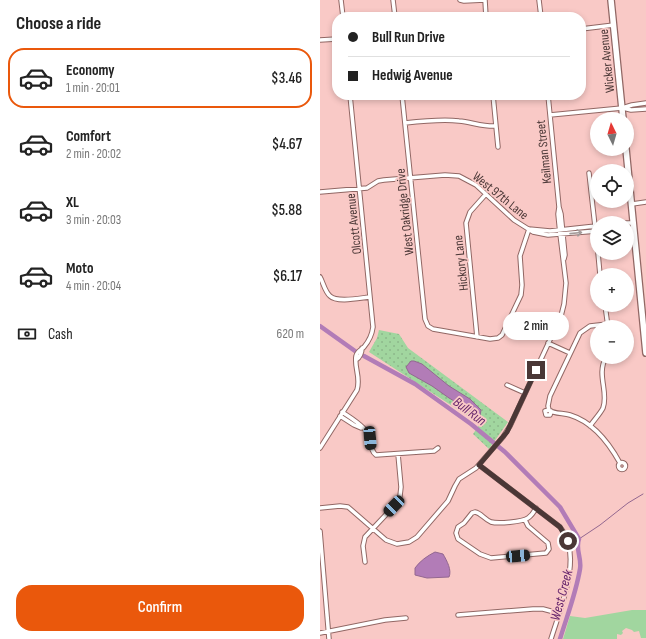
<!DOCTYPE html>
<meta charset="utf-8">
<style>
:root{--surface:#fff;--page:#f2f2f2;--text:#222;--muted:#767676;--line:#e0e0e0;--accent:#ea580c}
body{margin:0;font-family:"Sofia Sans Condensed",sans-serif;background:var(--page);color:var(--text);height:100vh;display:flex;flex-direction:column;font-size:15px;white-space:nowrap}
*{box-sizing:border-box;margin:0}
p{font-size:13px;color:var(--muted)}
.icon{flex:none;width:22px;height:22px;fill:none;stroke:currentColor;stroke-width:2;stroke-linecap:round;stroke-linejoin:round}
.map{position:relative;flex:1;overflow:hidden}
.side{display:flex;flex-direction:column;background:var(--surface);width:320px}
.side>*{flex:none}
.top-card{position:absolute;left:12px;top:12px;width:254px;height:88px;border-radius:16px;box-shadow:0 2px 6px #0003;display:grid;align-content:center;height:88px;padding:0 16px;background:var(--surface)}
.needle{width:26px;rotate:355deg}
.buttons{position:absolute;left:270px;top:112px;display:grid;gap:8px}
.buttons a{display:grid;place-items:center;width:44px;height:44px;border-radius:50%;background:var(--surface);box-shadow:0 2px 6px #0003;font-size:20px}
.end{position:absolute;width:18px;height:18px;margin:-9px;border:5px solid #4a3736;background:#fff;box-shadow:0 0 0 2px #fff}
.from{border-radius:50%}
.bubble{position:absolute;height:28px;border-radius:14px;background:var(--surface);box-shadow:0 2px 6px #0003;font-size:13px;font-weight:600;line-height:28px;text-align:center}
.car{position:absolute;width:12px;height:24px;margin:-12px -6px;border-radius:5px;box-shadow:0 0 3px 1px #0007;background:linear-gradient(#222 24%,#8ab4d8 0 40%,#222 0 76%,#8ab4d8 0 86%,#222 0)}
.top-card b{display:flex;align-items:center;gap:14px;height:38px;font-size:15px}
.top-card b+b{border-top:1px solid var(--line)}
.top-card i{width:10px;height:10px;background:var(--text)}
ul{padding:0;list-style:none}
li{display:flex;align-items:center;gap:12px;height:60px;margin:0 8px 6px;padding:0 8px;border:2px solid transparent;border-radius:16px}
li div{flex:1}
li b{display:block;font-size:15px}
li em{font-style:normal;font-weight:600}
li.active{border-color:var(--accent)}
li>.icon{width:36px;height:36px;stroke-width:1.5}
h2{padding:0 16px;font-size:18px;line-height:48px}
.pay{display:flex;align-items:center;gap:10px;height:44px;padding:0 16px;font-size:15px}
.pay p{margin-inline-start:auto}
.button{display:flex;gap:8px;margin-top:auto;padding:8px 16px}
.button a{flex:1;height:46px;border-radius:16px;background:var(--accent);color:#fff;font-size:16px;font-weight:600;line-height:46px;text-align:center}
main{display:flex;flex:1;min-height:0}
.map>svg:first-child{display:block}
.grass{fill:#a1d69f}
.park{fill:url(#park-dots)}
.water{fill:#b27cb7;stroke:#936790}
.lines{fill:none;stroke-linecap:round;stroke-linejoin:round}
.stream{stroke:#936790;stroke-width:1}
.river{stroke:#b27cb7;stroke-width:4.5}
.minor-casing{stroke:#916764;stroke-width:5.5}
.highway-casing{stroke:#916764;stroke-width:8}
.minor{stroke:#fff;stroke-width:3.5}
.highway{stroke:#fff;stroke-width:5.5}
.oneway{stroke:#a49b9a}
.route{stroke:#4a3736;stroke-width:5}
.labels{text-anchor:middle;stroke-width:3.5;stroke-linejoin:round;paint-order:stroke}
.street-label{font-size:13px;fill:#4a3736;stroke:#f9c9c6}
.water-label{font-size:14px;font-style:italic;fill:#65246c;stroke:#f9c9c6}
</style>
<main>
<section class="side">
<h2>Choose a ride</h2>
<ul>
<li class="active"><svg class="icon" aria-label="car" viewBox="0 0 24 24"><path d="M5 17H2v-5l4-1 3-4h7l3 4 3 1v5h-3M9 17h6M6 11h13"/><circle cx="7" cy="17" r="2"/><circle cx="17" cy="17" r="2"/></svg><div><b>Economy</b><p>1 min · 20:01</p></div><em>$3.46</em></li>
<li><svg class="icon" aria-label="car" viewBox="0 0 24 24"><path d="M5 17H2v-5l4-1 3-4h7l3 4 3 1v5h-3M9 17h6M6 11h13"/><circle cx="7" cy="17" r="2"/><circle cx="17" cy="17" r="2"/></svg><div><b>Comfort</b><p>2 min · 20:02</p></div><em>$4.67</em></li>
<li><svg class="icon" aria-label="car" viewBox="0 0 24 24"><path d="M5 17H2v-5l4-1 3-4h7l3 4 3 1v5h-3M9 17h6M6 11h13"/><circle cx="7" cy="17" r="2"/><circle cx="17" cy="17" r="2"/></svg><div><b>XL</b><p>3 min · 20:03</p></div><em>$5.88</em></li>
<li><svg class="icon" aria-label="car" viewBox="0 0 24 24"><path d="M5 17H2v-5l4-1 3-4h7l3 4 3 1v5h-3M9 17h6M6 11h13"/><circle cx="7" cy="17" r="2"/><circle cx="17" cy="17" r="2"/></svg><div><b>Moto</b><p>4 min · 20:04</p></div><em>$6.17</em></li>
</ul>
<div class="pay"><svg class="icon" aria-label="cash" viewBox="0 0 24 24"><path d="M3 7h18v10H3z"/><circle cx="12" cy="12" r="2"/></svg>Cash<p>620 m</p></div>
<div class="button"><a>Confirm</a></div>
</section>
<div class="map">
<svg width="326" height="639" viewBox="0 0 326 639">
<defs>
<pattern id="park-dots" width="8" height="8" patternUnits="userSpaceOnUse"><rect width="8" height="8" fill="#a1d69f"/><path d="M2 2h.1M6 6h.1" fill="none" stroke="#8cb88a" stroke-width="1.8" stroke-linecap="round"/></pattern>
</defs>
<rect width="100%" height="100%" fill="#f9c9c6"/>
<path class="grass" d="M 312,610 L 326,610 L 326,638 L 321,638 L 319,631 L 314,632 L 312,630 L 306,628 L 302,631 L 303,633 L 301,635 L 297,634 L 297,639 L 243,639 L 250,616 L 265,618 Z"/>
<path class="park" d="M 59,330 L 79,334 L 88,348 L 188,422 L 169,449 L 153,434 L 160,424 L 49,352 L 57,338 Z"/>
<path class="water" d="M 91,361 L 94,361 L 102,364 L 129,386 L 150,399 L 161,410 L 160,416 L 156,417 L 146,408 L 129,398 L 112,386 L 89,373 L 86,367 Z
M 115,552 L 123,554 C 127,561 132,570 129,577 L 107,578 L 95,575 L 95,568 C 100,561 107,556 115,552 Z"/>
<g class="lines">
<path class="stream" d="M 259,539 L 280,525 L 308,503 L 323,494"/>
<path class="river" d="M 0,326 L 35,351
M 44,356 L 95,384 L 151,424 L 185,452 L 240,507 L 259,539 C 255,549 262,558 260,569 C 256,593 247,616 240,639"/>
<defs>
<path id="minor" d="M 21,0 L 23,17
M 73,0 L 75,17
M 140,0 L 144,1 L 165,0
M 165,0 L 166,17
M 219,0 L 221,17
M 261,29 L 294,25
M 0,40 L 17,39
M 82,95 L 105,319 L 108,326 L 113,329 L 170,339 L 178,338 L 182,335 L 201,295 L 202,285 L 200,256 L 209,229
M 173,95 L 178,147
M 303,108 L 311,110 L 326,109
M 230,115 L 302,108 L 312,105 L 326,103
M 85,123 C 103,121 121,119 139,121 C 151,122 164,127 176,126
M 269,173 L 277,244
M 0,192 L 47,188 L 58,181 L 64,180 L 125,175 L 139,176 L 156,185 L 194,220 L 213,232 L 228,235 L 277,231
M 312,204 L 326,202
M 239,207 L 241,214 L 245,255 L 244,259
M 304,223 L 314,223
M 209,229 L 230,231 L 276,226
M 278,253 L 280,275
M 0,277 C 3,282 5,292 10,296 C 17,303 40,298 50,297
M 285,305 L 288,327
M 157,337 L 146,223 L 150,212 L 166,194
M 228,343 L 250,353
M 36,360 C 40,358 42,352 42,348
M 187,385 L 205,393
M 229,410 L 228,406 L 230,396 L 260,333 L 270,326 L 288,324
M 229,410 C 234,414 243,413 250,415 C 273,422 289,443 300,463
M 229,410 L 225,411 L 226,415 L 230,415 L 231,411
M 22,412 C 30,417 45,427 49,435 C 53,442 49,450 56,455 L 114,451 L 118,448
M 20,416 L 34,425 L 41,428
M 270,426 C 274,420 280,414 283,408 C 289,392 276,375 286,357
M 0,448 L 37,390 C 41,377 34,368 36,356 C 37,351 41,350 44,347 C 49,341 52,335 53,327 L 30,95
M298.5 466a3.5 3.5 0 1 1 7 0a3.5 3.5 0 1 1-7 0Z
M 159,465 L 240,527 C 264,554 240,609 231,639
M 0,508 L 20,506 L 28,507 L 66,540 L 77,544 L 89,542 L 97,537 L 128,501 L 135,486 L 139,479 L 156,468 L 183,437 L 190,426 L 241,316 L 244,304 L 246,283 L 240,234 L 238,214 L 239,207 L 228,95
M 205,520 L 208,526 L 228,543 L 229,549 L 226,553 L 171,558 L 160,554 L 138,539 L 136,533 L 138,527 L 144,523 L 152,513 L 155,512 C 161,513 164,519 171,522 C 178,524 202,522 208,518 C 211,516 214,512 216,508
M 0,531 L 9,639
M 45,562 L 43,546 L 45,537 L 76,504 L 80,496 L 81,487 L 78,454
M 138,615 L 213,609 L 223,609 L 238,613
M 0,633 L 65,620 L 86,618"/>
<path id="highway" d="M 291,0 L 303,119
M 306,149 L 326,353"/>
</defs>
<use href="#minor" class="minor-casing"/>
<use href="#highway" class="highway-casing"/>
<use href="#minor" class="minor"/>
<use href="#highway" class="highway"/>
</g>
<defs><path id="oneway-shaft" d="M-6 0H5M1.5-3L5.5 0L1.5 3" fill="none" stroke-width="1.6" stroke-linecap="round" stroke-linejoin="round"/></defs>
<use class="oneway" href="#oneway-shaft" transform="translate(256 233) rotate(-6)"/>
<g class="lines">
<path class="route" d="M 216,370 L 187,432 L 159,465 L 240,527 L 248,541"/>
</g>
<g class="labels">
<g class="street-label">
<text transform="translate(286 61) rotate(-96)" y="5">Wicker Avenue</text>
<text transform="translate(223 152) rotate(-96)" y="5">Keilman Street</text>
<text transform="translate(181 195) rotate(39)" y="5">West 97th Lane</text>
<text transform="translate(84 212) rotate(-96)" y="5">West Oakridge Drive</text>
<text transform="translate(33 224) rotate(-96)" y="5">Olcott Avenue</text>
<text transform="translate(140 263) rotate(-96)" y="5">Hickory Lane</text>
</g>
<g class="water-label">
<text transform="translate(150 411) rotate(37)" y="5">Bull Run</text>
<text transform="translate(241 595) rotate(-75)" y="5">West Creek</text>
</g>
</g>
</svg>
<div class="buttons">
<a><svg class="needle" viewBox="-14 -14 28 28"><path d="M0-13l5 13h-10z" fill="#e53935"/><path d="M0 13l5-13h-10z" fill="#767676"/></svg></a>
<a><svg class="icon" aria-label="locate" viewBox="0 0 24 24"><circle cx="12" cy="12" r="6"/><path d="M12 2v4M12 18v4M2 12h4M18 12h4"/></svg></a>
<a><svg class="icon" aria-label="layers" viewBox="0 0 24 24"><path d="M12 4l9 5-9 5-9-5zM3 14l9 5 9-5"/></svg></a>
<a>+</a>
<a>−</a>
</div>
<i class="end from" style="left:248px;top:541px"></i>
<i class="end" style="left:216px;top:370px"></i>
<div class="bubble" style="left:183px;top:312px;width:66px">2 min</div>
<i class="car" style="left:50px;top:438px;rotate:175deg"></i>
<i class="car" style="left:74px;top:506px;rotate:224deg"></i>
<i class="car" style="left:198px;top:556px;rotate:85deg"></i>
<div class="top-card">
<b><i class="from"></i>Bull Run Drive</b>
<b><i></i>Hedwig Avenue</b>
</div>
</div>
</main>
